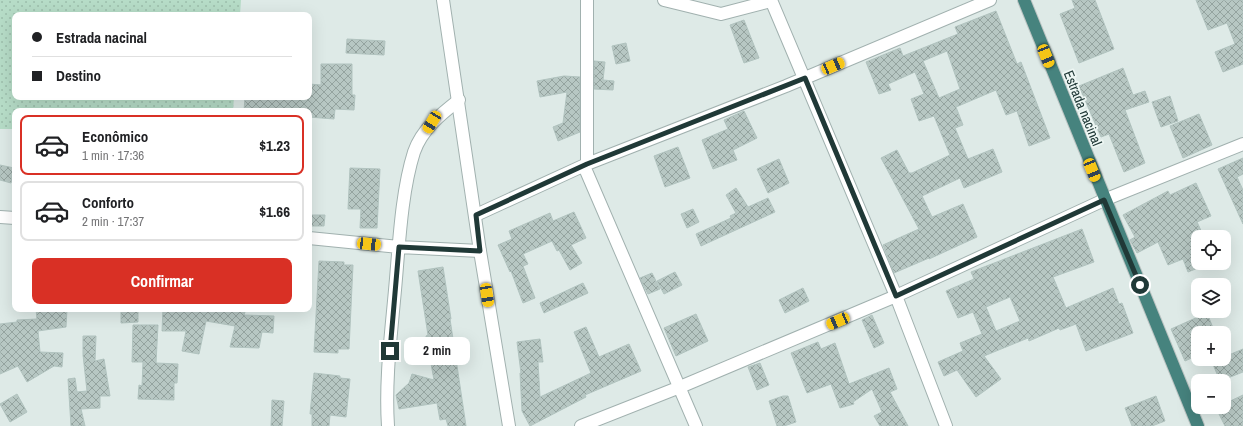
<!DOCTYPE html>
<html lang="pt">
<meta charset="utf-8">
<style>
:root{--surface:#fff;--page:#f2f2f2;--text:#202124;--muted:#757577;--line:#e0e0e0;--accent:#d93025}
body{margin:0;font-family:"Archivo Narrow",sans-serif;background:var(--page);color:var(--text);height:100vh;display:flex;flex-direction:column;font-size:15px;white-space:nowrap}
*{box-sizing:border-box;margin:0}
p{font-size:13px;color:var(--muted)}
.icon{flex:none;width:22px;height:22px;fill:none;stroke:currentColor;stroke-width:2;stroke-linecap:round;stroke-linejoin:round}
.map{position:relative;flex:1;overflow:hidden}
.drawer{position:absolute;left:12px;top:108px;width:300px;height:204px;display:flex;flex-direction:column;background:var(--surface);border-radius:8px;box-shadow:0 4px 16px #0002}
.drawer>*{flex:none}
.guide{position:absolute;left:12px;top:12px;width:300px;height:88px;border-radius:8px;box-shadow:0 4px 16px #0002;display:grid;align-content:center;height:88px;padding:0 20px;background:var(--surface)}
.fabs{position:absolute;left:1191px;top:230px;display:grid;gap:8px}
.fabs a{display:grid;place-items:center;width:40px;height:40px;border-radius:8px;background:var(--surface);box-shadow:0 4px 16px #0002;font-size:20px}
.end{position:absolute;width:18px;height:18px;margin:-9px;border:5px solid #203937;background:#fff;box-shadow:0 0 0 2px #fff}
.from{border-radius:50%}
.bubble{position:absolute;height:28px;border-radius:8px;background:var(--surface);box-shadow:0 4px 16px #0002;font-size:13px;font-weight:700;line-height:28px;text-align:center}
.car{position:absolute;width:12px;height:24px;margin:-12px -6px;border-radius:5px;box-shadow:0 0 3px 1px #0007;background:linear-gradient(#f5c518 24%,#345 0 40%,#f5c518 0 76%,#345 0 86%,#f5c518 0)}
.guide b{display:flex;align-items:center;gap:14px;height:38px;font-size:15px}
.guide b+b{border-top:1px solid var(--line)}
.guide i{width:10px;height:10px;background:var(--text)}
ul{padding:7px 0 0;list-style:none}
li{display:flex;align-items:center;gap:12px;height:60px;margin:0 8px 6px;padding:0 12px;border:2px solid var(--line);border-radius:8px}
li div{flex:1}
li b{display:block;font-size:15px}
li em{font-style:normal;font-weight:700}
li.current{border-color:var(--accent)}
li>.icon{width:36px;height:36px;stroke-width:1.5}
.primary-button{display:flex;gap:8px;margin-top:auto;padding:8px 20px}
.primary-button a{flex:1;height:46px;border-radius:8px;background:var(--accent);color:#fff;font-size:16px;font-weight:700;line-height:46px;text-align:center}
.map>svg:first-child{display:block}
.park{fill:url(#park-dots)}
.building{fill:url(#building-cross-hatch);stroke:#b1c3bf;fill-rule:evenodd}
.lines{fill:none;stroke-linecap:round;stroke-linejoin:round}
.minor-casing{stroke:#a1b1af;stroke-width:14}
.tertiary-casing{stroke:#a1b1af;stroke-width:14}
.trunk-casing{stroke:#bcc4c3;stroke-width:14}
.minor{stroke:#fff;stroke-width:12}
.tertiary{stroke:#fff;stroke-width:12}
.trunk{stroke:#46837e;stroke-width:12}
.route{stroke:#203937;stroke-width:5}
.labels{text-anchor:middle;stroke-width:3.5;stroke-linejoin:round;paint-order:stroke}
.street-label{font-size:14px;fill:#203937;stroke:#eef7f4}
</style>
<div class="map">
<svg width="1243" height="426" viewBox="0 0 1243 426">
<defs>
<pattern id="park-dots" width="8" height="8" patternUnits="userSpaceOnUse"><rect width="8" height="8" fill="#b6dcc7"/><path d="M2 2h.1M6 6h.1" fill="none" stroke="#9cbeac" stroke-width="1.8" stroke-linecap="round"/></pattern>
<pattern id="building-cross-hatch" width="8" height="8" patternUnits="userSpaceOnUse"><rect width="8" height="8" fill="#b7c7c3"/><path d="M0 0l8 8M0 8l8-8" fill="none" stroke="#94a39f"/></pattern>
</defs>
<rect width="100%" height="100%" fill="#deeae7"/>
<path class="park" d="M 0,0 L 241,0 L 240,15 L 15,15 L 15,97 L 234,97 L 233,111 L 15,111 L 15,129 L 0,129 Z"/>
<path class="building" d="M 1072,0 L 1095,0 L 1114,49 L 1079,63 L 1060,14 L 1075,8 Z
M 1196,0 L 1243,0 L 1243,64 L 1223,72 L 1215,52 L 1235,44 L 1227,23 L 1208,30 Z
M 996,11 L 1017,64 L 1021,62 L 1050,138 L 1029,146 L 1017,111 L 1006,115 L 996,90 L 956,107 L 963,125 L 955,128 L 968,159 L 993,149 L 1002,172 L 964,188 L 960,178 L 922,196 L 932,217 L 963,204 L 977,237 L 929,259 L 929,258 L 894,273 L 883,245 L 919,229 L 881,158 L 897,150 L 909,173 L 912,173 L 950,155 L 934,116 L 919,121 L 911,99 L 924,94 L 915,72 L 888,84 L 891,90 L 879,94 L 866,62 L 900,48 L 903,56 L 958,34 L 955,27 ZM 947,51 L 960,89 L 939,98 L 923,61 Z
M 744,20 L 759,58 L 744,63 L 730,25 Z
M 347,39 L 385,41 L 384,55 L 346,53 Z
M 626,43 L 630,61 L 616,64 L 612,46 Z
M 594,61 L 605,62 L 603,80 L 614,81 L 613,90 L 594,89 Z
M 321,64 L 352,64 L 352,95 L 355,95 L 354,110 L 335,109 L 334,119 L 309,117 L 309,111 L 244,111 L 245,97 L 309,97 L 309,84 L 321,85 Z
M 1123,68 L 1133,95 L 1145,91 L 1149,102 L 1125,110 L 1145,163 L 1124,172 L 1109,134 L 1101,137 L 1079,86 Z
M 564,76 L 580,77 L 580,132 L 558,141 L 553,127 L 563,123 L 567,92 L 540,97 L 537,81 Z
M 1170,96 L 1178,121 L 1161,127 L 1152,102 Z
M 744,111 L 757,138 L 733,150 L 737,160 L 713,169 L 702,140 L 728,129 L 724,120 Z
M 1199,114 L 1212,145 L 1183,158 L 1170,126 Z
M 678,147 L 690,178 L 665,187 L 654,156 Z
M 1243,158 L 1243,174 L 1237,177 L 1243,190 L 1243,224 L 1218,169 Z
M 779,159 L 789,183 L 768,193 L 757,169 Z
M 0,165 L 14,168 L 11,183 L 0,180 Z
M 350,168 L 380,169 L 377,228 L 360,228 L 361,209 L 348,209 Z
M 1196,183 L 1211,216 L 1197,222 L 1204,237 L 1198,237 L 1198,268 L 1188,272 L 1183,259 L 1168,265 L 1158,242 L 1137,253 L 1130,240 L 1135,237 L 1123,215 L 1168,191 L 1170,195 Z
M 736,188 L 748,207 L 768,198 L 775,212 L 701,246 L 696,234 L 731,218 L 730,216 L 736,213 L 726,195 Z
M 693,209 L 699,222 L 687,228 L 681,214 Z
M 574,212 L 586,238 L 571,245 L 582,263 L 570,270 L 559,250 L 557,251 L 552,241 L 523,254 L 528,264 L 523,266 L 535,298 L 523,303 L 511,271 L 510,272 L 498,245 L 512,239 L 509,231 L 550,213 L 553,221 Z
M 309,215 L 325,215 L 324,226 L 309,226 Z
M 1082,229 L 1094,262 L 1053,277 L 1066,308 L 1113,288 L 1119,304 L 1122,303 L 1133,333 L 1086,351 L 1076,324 L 1060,330 L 1059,328 L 1029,341 L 1028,338 L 984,356 L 1001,379 L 976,397 L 957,370 L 944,376 L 938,362 L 963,351 L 960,343 L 982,334 L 973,312 L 958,318 L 946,291 L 974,279 L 971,272 ZM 1010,297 L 1020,321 L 996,331 L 986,307 Z
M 319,261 L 344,262 L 344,265 L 353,265 L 349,349 L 338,349 L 338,353 L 314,352 Z
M 443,267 L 451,319 L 450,319 L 466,426 L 448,426 L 446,419 L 440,420 L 437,403 L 399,409 L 396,395 L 409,383 L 412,374 L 434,380 L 426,336 L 428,335 L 418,271 Z
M 675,272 L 682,285 L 664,294 L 657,281 Z
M 652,273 L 660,289 L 648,294 L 640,278 Z
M 583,283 L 588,293 L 544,313 L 540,303 Z
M 803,288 L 809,301 L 785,313 L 779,300 Z
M 36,309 L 67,309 L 66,327 L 38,331 L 40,352 L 63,353 L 62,367 L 54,366 L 27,382 L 18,366 L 0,374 L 0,324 L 17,322 L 17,320 L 37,319 Z
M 121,309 L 138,310 L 138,322 L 121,323 Z
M 163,309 L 246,309 L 244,315 L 274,316 L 273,333 L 262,332 L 259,348 L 230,347 L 235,326 L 206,321 L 199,354 L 182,351 L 186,331 L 162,331 Z
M 1207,313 L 1215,333 L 1198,333 L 1198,355 L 1185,361 L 1171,329 Z
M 696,314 L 708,341 L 676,356 L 664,328 Z
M 872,315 L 884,343 L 874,348 L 862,320 Z
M 133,325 L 158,325 L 156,363 L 178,364 L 177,383 L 174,383 L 174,400 L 138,399 L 139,385 L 142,386 L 143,362 L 132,362 Z
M 586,327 L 599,357 L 629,344 L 641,371 L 585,395 L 586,397 L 530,426 L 522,411 L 520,373 L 521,373 L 517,342 L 540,339 L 543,362 L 538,362 L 540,397 L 591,373 L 574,332 Z
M 83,336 L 96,336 L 95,361 L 104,359 L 110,396 L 100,396 L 100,408 L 81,409 L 85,426 L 71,426 L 68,379 L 75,378 L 77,392 L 87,391 L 83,355 Z
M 818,342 L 821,349 L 835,343 L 849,384 L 889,368 L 897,389 L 890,392 L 908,426 L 880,426 L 874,416 L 882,412 L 872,389 L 853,402 L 854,404 L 840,408 L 831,384 L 807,393 L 791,353 Z
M 1243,349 L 1243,372 L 1220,381 L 1212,362 L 1224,359 L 1224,357 Z
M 760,363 L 769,385 L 757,390 L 748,367 Z
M 314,373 L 340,376 L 340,378 L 350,379 L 346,417 L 330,415 L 329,426 L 312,426 L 312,414 L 310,414 Z
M 17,394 L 27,412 L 10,422 L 0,404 Z
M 1243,395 L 1243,426 L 1225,426 L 1216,408 L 1224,407 L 1224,404 Z
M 783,396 L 788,396 L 796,422 L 784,426 L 777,426 L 769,401 Z
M 1156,396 L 1165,421 L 1152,426 L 1132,426 L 1125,408 Z
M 272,400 L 284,401 L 282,426 L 271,426 Z"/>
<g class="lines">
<defs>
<path id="minor" d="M 587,0 L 587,164
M 664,0 L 721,14 L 771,1
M 771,0 L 896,296 L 946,426
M 584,166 L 696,426
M 476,215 L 587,164 L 786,86 L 990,0
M 0,217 L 15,218
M 309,238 L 399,247 L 480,251
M 388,426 C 385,381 391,335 395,290 C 399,247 401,193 414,152 C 422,129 441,114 459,100
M 581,426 L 680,387 L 896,296 L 1104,200 L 1243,144"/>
<path id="tertiary" d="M 443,0 L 480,251 L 509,426"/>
<path id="trunk" d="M 1024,0 L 1198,426"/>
</defs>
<use href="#minor" class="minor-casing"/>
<use href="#tertiary" class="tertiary-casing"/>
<use href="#trunk" class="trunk-casing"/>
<use href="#minor" class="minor"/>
<use href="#tertiary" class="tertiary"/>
<use href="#trunk" class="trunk"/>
</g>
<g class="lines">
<path class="route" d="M 390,351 L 399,247 L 480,251 L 476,215 L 587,164 L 805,78 L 896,296 L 1104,200 L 1140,285"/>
</g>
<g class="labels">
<g class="street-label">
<text transform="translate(1083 108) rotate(68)" y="5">Estrada nacinal</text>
</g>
</g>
</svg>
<div class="fabs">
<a><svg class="icon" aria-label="locate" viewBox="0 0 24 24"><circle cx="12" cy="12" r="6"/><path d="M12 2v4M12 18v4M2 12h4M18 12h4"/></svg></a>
<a><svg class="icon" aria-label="layers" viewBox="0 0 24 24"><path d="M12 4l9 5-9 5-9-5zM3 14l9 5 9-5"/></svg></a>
<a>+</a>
<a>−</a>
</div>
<i class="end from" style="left:1140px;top:285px"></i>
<i class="end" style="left:390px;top:351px"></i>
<div class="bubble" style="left:404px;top:337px;width:66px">2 min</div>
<i class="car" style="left:1046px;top:56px;rotate:158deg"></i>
<i class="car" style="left:833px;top:66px;rotate:67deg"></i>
<i class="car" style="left:432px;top:122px;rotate:211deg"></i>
<i class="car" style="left:1092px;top:170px;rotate:158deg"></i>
<i class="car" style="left:369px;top:244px;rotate:96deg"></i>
<i class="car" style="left:487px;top:295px;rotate:171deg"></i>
<i class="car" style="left:838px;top:321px;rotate:247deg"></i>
<div class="guide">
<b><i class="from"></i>Estrada nacinal</b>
<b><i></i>Destino</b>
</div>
<section class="drawer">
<ul>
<li class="current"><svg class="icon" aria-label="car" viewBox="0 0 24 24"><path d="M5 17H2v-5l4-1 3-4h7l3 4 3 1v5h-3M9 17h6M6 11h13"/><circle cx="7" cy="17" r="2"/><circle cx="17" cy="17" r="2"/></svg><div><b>Econômico</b><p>1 min · 17:36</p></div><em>$1.23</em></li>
<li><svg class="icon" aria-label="car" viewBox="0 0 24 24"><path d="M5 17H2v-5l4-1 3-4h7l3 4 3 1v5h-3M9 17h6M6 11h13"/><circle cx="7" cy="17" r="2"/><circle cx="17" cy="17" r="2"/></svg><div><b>Conforto</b><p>2 min · 17:37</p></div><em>$1.66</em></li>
</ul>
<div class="primary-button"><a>Confirmar</a></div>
</section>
</div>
